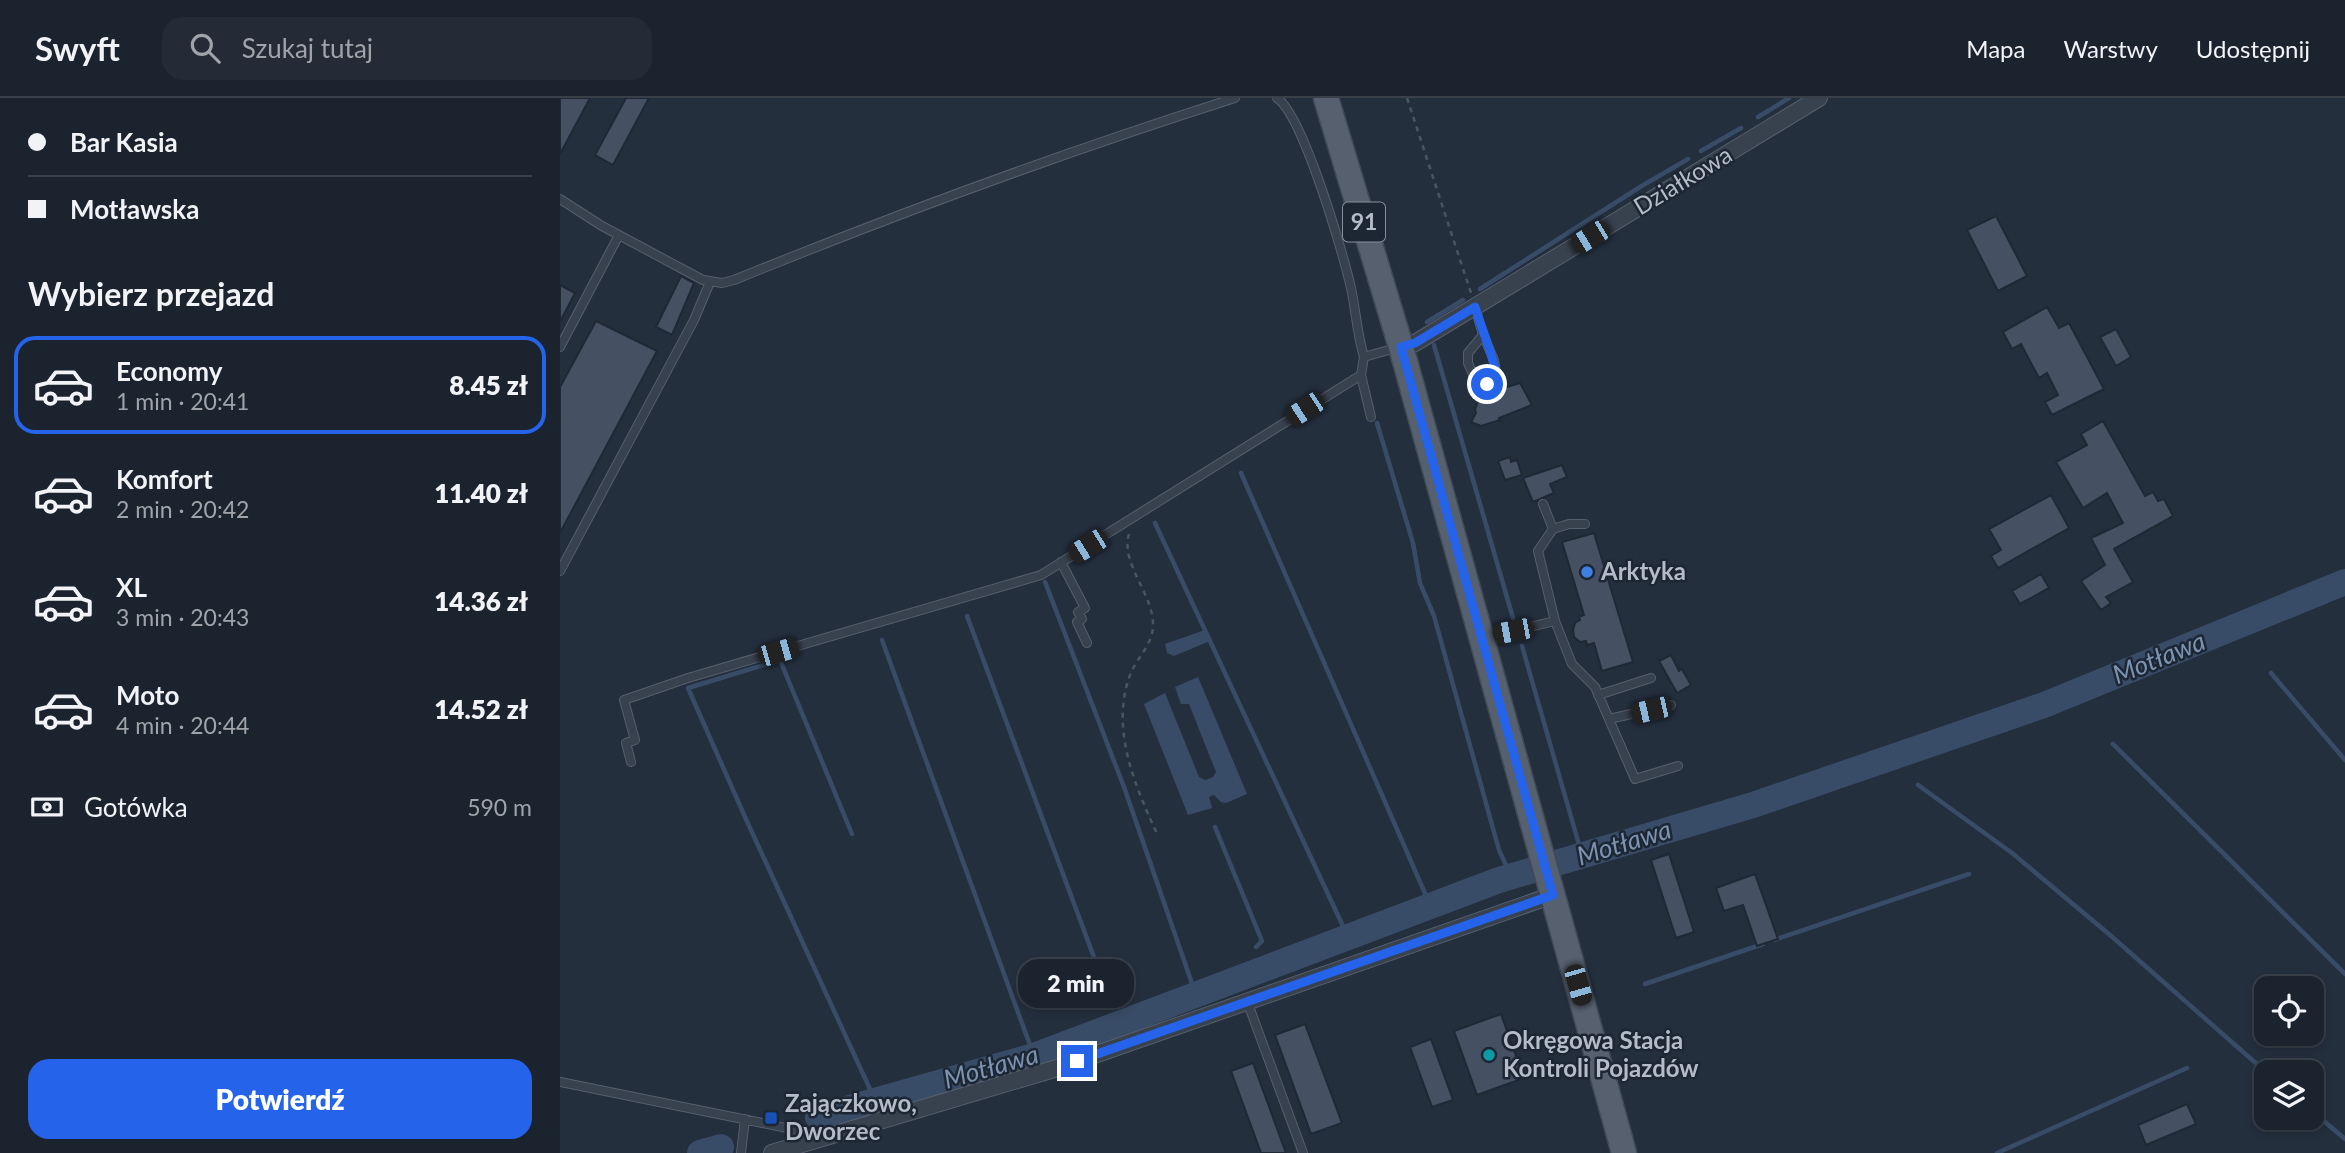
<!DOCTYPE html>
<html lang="pl">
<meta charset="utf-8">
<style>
:root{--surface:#1b232e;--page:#242b36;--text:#f1f3f6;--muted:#a0a4aa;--line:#39404a;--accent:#2563eb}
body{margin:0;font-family:Lato,sans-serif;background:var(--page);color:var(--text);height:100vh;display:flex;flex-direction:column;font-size:26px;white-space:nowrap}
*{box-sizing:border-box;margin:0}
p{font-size:23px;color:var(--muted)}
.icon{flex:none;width:38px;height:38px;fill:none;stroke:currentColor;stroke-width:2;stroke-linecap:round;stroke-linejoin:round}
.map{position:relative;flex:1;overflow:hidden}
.drawer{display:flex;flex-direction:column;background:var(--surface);width:560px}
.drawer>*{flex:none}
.banner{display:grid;align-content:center;height:154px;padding:0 28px;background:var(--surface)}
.tools{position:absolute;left:1694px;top:878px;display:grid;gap:14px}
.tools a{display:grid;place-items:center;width:70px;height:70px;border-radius:14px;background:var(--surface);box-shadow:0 4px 10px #0003,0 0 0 2px var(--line);font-size:35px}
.end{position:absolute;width:32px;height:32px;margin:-16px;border:9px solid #2563eb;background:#fff;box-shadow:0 0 0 4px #fff}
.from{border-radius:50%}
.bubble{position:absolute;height:49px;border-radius:21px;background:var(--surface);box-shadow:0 4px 10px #0003,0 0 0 2px var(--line);font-size:23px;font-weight:800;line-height:49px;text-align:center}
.car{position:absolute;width:21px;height:42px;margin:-21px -10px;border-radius:9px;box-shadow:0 0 5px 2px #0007;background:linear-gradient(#222 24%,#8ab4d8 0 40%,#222 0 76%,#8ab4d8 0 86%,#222 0)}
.banner b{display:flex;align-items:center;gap:24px;height:66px;font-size:26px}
.banner b+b{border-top:2px solid var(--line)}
.banner i{width:18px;height:18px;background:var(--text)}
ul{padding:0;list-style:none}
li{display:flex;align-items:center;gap:21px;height:98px;margin:0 14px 10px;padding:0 14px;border:4px solid transparent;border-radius:21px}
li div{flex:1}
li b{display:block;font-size:26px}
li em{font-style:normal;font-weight:800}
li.current{border-color:var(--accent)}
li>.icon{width:63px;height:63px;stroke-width:1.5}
h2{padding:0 28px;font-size:32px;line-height:84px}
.pay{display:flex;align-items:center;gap:18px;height:77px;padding:0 28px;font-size:26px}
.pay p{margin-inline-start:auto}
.action{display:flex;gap:14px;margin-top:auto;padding:14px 28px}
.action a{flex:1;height:80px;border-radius:21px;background:var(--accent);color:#fff;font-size:28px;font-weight:800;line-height:80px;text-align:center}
header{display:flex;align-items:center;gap:42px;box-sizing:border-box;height:98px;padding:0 35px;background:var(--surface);border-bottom:2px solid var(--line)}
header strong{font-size:33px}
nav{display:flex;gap:38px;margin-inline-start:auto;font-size:24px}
.search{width:490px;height:63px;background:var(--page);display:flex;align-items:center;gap:18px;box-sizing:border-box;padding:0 24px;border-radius:21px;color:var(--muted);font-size:26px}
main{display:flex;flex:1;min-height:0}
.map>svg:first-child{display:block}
.water{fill:#394c67}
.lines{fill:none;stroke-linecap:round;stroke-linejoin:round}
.stream{stroke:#394c67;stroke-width:4.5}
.river{stroke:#394c67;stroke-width:26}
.building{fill:#455162;stroke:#1f2835;stroke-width:2}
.lane-casing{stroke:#565f6c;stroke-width:10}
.street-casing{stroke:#565f6c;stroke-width:18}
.primary-casing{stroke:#414a57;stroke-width:27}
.path{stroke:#44595c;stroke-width:2.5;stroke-dasharray:5 5;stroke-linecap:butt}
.lane{stroke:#38414e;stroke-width:8}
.street{stroke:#38414e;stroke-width:16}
.primary{stroke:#56606e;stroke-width:24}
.route{stroke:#2563eb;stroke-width:9}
.shop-dot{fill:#3f7fe0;stroke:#1d2633;stroke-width:2.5}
.culture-dot{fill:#0f9aa8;stroke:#1d2633;stroke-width:2.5}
.transit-dot{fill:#1a4fb4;stroke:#1d2633;stroke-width:2.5}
.labels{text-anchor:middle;stroke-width:5;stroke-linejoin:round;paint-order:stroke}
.shield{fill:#1d2633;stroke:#878f9c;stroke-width:2}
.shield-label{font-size:23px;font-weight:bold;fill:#b4bcc9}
.street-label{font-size:24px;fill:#b4bcc9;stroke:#1d2633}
.poi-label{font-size:24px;font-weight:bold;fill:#b4bcc9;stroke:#1d2633;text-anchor:start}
.water-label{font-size:26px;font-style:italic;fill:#7c92b1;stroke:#1d2633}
</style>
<header>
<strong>Swyft</strong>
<div class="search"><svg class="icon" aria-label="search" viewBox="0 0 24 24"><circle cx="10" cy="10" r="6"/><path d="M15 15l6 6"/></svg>Szukaj tutaj</div>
<nav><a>Mapa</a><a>Warstwy</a><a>Udostępnij</a></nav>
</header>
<main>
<section class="drawer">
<div class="banner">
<b><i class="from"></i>Bar Kasia</b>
<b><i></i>Motławska</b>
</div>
<h2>Wybierz przejazd</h2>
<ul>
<li class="current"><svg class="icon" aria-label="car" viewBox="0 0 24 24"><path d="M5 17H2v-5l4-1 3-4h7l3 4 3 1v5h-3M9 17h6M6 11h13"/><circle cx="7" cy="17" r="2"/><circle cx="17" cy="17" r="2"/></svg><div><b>Economy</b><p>1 min · 20:41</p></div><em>8.45 zł</em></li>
<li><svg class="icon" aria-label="car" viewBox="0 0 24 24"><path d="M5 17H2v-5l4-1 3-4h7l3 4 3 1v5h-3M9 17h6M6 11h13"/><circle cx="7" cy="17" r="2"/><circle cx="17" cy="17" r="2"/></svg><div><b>Komfort</b><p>2 min · 20:42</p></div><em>11.40 zł</em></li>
<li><svg class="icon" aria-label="car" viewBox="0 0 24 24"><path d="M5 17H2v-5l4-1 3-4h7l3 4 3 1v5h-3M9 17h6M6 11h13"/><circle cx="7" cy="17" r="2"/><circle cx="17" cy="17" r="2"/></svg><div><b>XL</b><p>3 min · 20:43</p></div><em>14.36 zł</em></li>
<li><svg class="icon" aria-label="car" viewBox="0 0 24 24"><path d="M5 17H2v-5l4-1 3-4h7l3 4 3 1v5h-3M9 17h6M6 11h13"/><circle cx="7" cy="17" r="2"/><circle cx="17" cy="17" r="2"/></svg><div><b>Moto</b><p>4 min · 20:44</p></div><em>14.52 zł</em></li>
</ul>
<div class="pay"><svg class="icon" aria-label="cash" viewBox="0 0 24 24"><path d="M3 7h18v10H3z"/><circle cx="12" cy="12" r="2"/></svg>Gotówka<p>590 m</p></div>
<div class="action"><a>Potwierdź</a></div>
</section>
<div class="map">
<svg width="1785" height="1055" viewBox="0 0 1785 1055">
<rect width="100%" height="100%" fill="#242f3e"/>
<path class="water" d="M 645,532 L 650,543 L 614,558 L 607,555 L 605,546 Z
M 638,579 L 687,696 L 666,705 L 661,704 L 654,697 L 649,699 L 652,710 L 628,717 L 584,606 L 605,595 L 639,679 L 645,682 L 653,679 L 656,674 L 629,606 L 621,606 L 615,589 Z"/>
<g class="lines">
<path class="stream" d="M 1198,19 L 1229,0
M 1141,53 L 1181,30
M 920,191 L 1080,89 L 1128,61
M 867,224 L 903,202
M 874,247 L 953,520
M 817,325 L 853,445 L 860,485 L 874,518 L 939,752 L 951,778
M 681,375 L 871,809
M 595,425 L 788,839
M 485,484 L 564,689 L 636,897
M 407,518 L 551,905
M 322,542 L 474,958
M 962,548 L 1022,757
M 1711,575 L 1785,662
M 1553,646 L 1785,876
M 1358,687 L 1452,755 L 1550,837 L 1707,975
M 655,729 L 702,843 L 696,849
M 292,736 L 220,562 L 128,590 L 185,719 L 315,1002
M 1214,842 L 1409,776
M 1085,886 L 1203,846
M 1752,1013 L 1785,1041
M 1437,1055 L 1627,970"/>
<path class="river" d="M 258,1019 L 474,958 L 939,782 L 1193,707 L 1484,607 L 1785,484
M 140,1055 L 161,1049"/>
</g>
<path class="building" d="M 0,0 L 30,0 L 0,56 Z
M 66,0 L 89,0 L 53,67 L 35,57 Z
M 1436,118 L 1467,178 L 1438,193 L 1407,132 Z
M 121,178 L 134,185 L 112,237 L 96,229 Z
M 0,187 L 15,195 L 0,224 Z
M 1487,209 L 1499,230 L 1509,225 L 1544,291 L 1492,317 L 1485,304 L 1498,297 L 1487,275 L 1479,280 L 1461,246 L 1452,251 L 1443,234 Z
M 36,223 L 97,253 L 0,435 L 0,289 Z
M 1556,231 L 1571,259 L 1556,268 L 1540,239 Z
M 960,285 L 972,307 L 939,320 L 940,322 L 921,328 L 911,324 L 916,315 L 915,312 L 922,291 L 931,294 Z
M 1543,323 L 1585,398 L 1593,394 L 1598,403 L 1604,401 L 1613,418 L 1554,451 L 1573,484 L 1546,499 L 1551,505 L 1541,512 L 1521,483 L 1545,467 L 1531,440 L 1563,425 L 1547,395 L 1523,410 L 1496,364 L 1527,347 L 1521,336 Z
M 950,359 L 951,364 L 957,362 L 962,377 L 945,382 L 938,363 Z
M 1002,367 L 1007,379 L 990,386 L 994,395 L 973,404 L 963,380 Z
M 1491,397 L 1509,430 L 1438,470 L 1431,458 L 1441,452 L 1429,431 Z
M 1034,435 L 1073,564 L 1042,573 L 1034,545 L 1027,547 L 1026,543 L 1020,544 L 1014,539 L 1013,532 L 1015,525 L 1020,522 L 1019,519 L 1024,517 L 1002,444 Z
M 1481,476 L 1489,490 L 1460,506 L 1452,493 Z
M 1111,557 L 1119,573 L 1122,571 L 1131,587 L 1117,595 L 1099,563 Z
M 1109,756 L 1134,834 L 1116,840 L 1091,762 Z
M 1195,776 L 1218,841 L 1197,848 L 1183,807 L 1164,813 L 1156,790 Z
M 941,916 L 964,980 L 917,997 L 894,933 Z
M 745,926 L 782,1025 L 751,1036 L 715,937 Z
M 871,941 L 893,1002 L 872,1009 L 850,949 Z
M 693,965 L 726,1055 L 701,1055 L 671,973 Z
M 1627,1006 L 1636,1026 L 1586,1047 L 1578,1027 Z"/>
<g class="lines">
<defs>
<path id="lane" d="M 717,0 C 743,17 783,155 791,190 C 796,213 797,236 804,259 L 839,249
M 0,101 L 42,128 L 143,182 L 162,185 L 174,182 C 339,115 505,54 675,0
M 915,209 L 923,237 L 908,255 L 908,265 L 916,283 L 927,286 L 937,280 L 934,262 L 923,237
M 0,249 L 59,137
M 804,259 L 801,277 L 811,319
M 983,406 L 993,431 L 978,453 L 995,523 L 1012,566 L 1035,589 L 1075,681 L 1118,668
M 993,431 L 1009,426 L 1025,426
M 501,464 L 525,510 L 518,514 L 522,521 L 517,524 L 527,545
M 0,473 L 134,222 L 150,184
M 923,540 L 995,523
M 1038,597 L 1091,580
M 1049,621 L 1111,607
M 71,664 L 66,645 L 75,642 L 64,602 L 128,580 L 481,477 L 801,277
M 687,903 L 743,1055
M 0,984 L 261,1037
M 181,1055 L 185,1021"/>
<path id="street" d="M 841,249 L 855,245 L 1259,0
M 212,1055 L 494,971 L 993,797"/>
<path id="primary" d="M 766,0 L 841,249 L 1064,1055"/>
</defs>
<use href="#lane" class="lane-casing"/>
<use href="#street" class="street-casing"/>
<use href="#primary" class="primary-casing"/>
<path class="path" d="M 847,0 L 911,195
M 569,436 C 560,466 594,496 593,528 C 593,546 576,561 570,577 C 550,631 575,688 598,738"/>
<use href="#lane" class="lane"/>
<use href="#street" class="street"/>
<use href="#primary" class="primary"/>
</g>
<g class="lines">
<path class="route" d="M 517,963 L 993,797 L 841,249 L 855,245 L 915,209 C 922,233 933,255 937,280 L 927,286"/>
</g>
<circle class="shop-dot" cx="1027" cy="474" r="7"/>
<circle class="culture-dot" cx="929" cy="957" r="7"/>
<rect class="transit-dot" x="204" y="1013" width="14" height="14" rx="3.5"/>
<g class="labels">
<rect class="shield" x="783" y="104.5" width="42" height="39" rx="5"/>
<g class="shield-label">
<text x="804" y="132">91</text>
</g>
<g class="street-label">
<text transform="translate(1123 83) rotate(-31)" y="8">Działkowa</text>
</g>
<g class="poi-label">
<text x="1041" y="482">Arktyka</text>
<text x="943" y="951">Okręgowa Stacja<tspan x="943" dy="28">Kontroli Pojazdów</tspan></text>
<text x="225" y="1014">Zajączkowo,<tspan x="225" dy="28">Dworzec</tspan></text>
</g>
<g class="water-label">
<text transform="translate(1599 560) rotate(-22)" y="9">Motława</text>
<text transform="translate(1064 745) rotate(-17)" y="9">Motława</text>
<text transform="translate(431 969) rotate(-16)" y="9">Motława</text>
</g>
</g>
</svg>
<div class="tools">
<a><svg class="icon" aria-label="locate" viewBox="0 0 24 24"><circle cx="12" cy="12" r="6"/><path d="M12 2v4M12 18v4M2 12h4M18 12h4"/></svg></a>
<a><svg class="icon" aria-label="layers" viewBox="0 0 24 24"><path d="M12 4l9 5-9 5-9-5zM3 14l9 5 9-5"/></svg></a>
</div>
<i class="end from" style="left:927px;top:286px"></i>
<i class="end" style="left:517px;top:963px"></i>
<div class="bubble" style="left:458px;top:861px;width:116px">2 min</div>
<i class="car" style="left:1030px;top:139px;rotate:239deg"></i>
<i class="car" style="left:745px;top:311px;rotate:237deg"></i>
<i class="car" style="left:528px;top:448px;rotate:238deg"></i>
<i class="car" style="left:953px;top:533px;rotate:259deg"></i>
<i class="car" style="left:218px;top:554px;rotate:74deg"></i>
<i class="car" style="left:1091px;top:612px;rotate:257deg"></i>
<i class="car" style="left:1018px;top:887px;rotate:164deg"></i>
</div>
</main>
